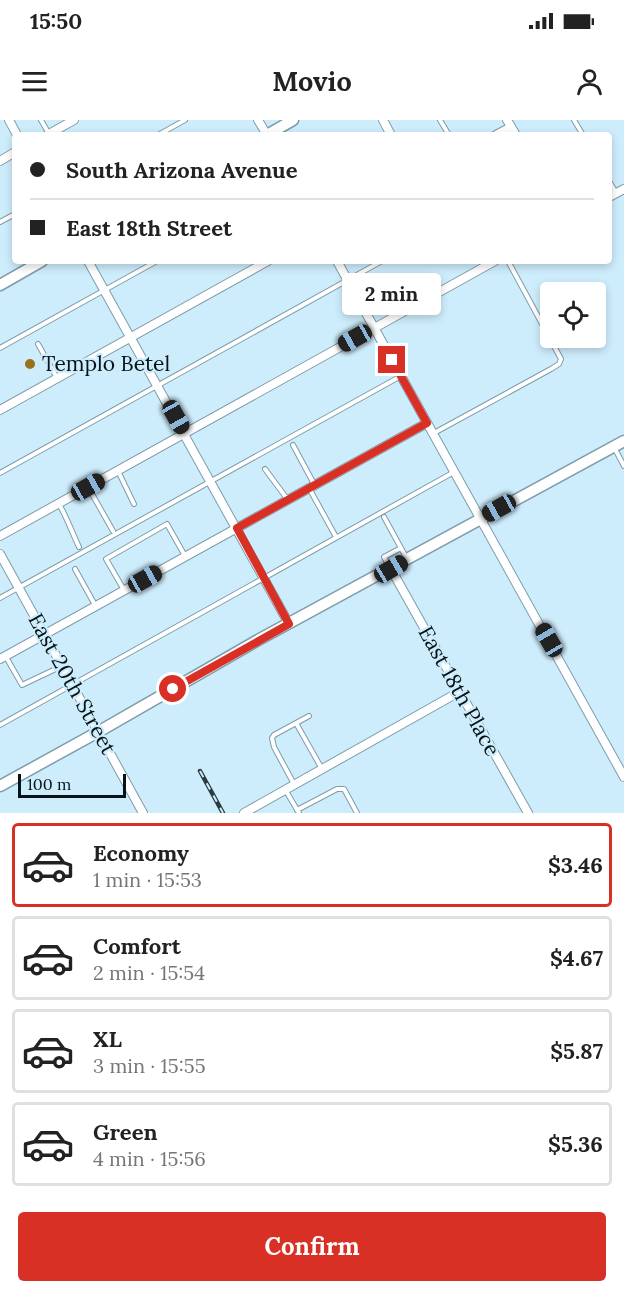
<!DOCTYPE html>
<meta charset="utf-8">
<style>
:root{--surface:#fff;--page:#f6f6f6;--text:#222;--muted:#767676;--line:#e0e0e0;--accent:#d93025}
body{margin:0;font-family:Lora,serif;background:var(--page);color:var(--text);height:100vh;display:flex;flex-direction:column;font-size:22px;white-space:nowrap}
*{box-sizing:border-box;margin:0}
p{font-size:20px;color:var(--muted)}
.icon{flex:none;width:33px;height:33px;fill:none;stroke:currentColor;stroke-width:2;stroke-linecap:round;stroke-linejoin:round}
.map{position:relative;height:693px;overflow:hidden}
.details{display:flex;flex-direction:column;background:var(--surface);flex:1}
.details>*{flex:none}
.hud{position:absolute;left:12px;top:12px;width:600px;height:132px;border-radius:6px;box-shadow:0 3px 9px #0003;display:grid;align-content:center;height:132px;padding:0 18px;background:var(--surface)}
.tools{position:absolute;left:540px;top:162px;display:grid;gap:12px}
.tools a{display:grid;place-items:center;width:66px;height:66px;border-radius:6px;background:var(--surface);box-shadow:0 3px 9px #0003;font-size:30px}
.scale{position:absolute;left:18px;bottom:15px;width:108px;box-sizing:border-box;padding-left:6px;border:3px solid #081318;border-top:0;font-size:16px;line-height:21px;white-space:nowrap;color:#081318;-webkit-text-stroke:4px #ceedfc;paint-order:stroke}
.end{position:absolute;width:27px;height:27px;margin:-14px;border:8px solid #d93025;background:#fff;box-shadow:0 0 0 3px #fff}
.from{border-radius:50%}
.bubble{position:absolute;height:42px;border-radius:6px;background:var(--surface);box-shadow:0 3px 9px #0003;font-size:20px;font-weight:700;line-height:42px;text-align:center}
.car{position:absolute;width:18px;height:36px;margin:-18px -9px;border-radius:8px;box-shadow:0 0 4px 2px #0007;background:linear-gradient(#222 24%,#8ab4d8 0 40%,#222 0 76%,#8ab4d8 0 86%,#222 0)}
.hud b{display:flex;align-items:center;gap:21px;height:57px;font-size:22px}
.hud b+b{border-top:2px solid var(--line)}
.hud i{width:15px;height:15px;background:var(--text)}
ul{padding:10px 0 0;list-style:none}
li{display:flex;align-items:center;gap:18px;height:84px;margin:0 12px 9px;padding:0 6px;border:3px solid var(--line);border-radius:6px}
li div{flex:1}
li b{display:block;font-size:22px}
li em{font-style:normal;font-weight:700}
li.active{border-color:var(--accent)}
li>.icon{width:54px;height:54px;stroke-width:1.5}
.action{display:flex;gap:12px;margin-top:auto;padding:12px 18px}
.action a{flex:1;height:69px;border-radius:6px;background:var(--accent);color:#fff;font-size:24px;font-weight:700;line-height:69px;text-align:center}
.status{display:flex;justify-content:space-between;align-items:center;height:42px;padding:0 30px;background:var(--surface);direction:ltr}
.status svg{height:16px;fill:currentColor}
header{display:flex;justify-content:space-between;align-items:center;height:78px;padding:0 18px;background:var(--surface);font-size:27px;font-weight:700}
.map>svg:first-child{display:block}
.lines{fill:none;stroke-linecap:round;stroke-linejoin:round}
.service-casing{stroke:#7e9caa;stroke-width:6}
.minor-casing{stroke:#7e9caa;stroke-width:10}
.tertiary-casing{stroke:#7e9caa;stroke-width:13}
.service{stroke:#fff;stroke-width:4}
.minor{stroke:#fff;stroke-width:8}
.tertiary{stroke:#fff;stroke-width:10}
.rail-casing{stroke:#2c3a41;stroke-width:4.5}
.rail{stroke:#ceedfc;stroke-width:2;stroke-dasharray:7;stroke-linecap:butt}
.route{stroke:#d93025;stroke-width:8}
.poi-dot{fill:#99721e;stroke:#ceedfc;stroke-width:2}
.labels{text-anchor:middle;stroke-width:4.5;stroke-linejoin:round;paint-order:stroke}
.poi-label{font-size:21px;fill:#081318;stroke:#ceedfc;text-anchor:start}
.street-label{font-size:21px;fill:#081318;stroke:#ceedfc}
</style>
<div class="status"><b>15:50</b><svg viewBox="0 0 49 12"><path d="M0 12V9h3v3zM5 12V6h3v6zM10 12V3h3v9zM15 12V0h3v12zM26 1h20v11H26zM47 4h2v5h-2z"/></svg></div>
<header><svg class="icon" aria-label="menu" viewBox="0 0 24 24"><path d="M4 6h16M4 12h16M4 18h16"/></svg>Movio<svg class="icon" aria-label="person" viewBox="0 0 24 24"><circle cx="12" cy="8" r="4"/><path d="M4 21q1-7 8-7t8 7"/></svg></header>
<div class="map">
<svg width="624" height="693" viewBox="0 0 624 693">
<rect width="100%" height="100%" fill="#ceedfc"/>
<g class="lines">
<defs>
<path id="service" d="M 41,0 L 49,14
M 440,0 L 449,15
M 574,0 L 583,15
M 158,15 L 185,0
M 609,61 L 616,73
M 0,102 L 15,94
M 38,224 L 57,258
M 0,228 L 157,141
M 434,313 L 551,249 L 559,244 L 561,239 L 508,141
M 293,325 L 314,364
M 614,327 L 624,346
M 265,349 L 288,380
M 118,351 L 134,384
M 0,353 L 382,141
M 88,367 L 113,411
M 309,368 L 336,417
M 59,384 C 67,398 72,412 79,427
M 384,397 L 407,439
M 389,446 L 384,437 L 401,428
M 75,449 L 95,485
M 124,470 L 106,439 L 167,404 L 185,436
M 0,478 L 401,256
M 6,537 L 22,565 L 62,546
M 296,603 L 322,649
M 0,605 L 454,352
M 294,664 L 274,627 L 272,618 L 274,615 L 309,596
M 286,671 L 299,693
M 297,690 L 337,669 L 344,669 L 357,693"/>
<path id="minor" d="M 9,0 L 17,15
M 258,0 L 267,15
M 383,0 L 391,15
M 507,0 L 516,15
M 47,15 L 74,0
M 496,15 L 511,7
M 0,41 L 15,32
M 609,77 L 624,69
M 88,141 L 289,504
M 337,141 L 624,657
M 0,290 L 268,141
M 0,416 L 495,141
M 0,434 L 143,693
M 391,449 L 528,693
M 0,539 L 427,303
M 244,693 L 459,572"/>
<path id="tertiary" d="M 267,15 L 293,0
M 0,165 L 42,141
M 0,666 L 98,612 L 258,520 L 624,321"/>
</defs>
<use href="#service" class="service-casing"/>
<use href="#minor" class="minor-casing"/>
<use href="#tertiary" class="tertiary-casing"/>
<use href="#service" class="service"/>
<use href="#minor" class="minor"/>
<use href="#tertiary" class="tertiary"/>
<defs>
<path id="rail" d="M 200,651 L 223,693"/>
</defs>
<use href="#rail" class="rail-casing"/>
<use href="#rail" class="rail"/>
</g>
<g class="lines">
<path class="route" d="M 173,569 L 289,504 L 237,408 L 427,303 L 392,240"/>
</g>
<circle class="poi-dot" cx="30" cy="244" r="6"/>
<g class="labels">
<g class="poi-label">
<text x="42" y="251">Templo Betel</text>
</g>
<g class="street-label">
<text transform="translate(72 564) rotate(61)" y="7">East 20th Street</text>
<text transform="translate(459 571) rotate(61)" y="7">East 18th Place</text>
</g>
</g>
</svg>
<div class="tools">
<a><svg class="icon" aria-label="locate" viewBox="0 0 24 24"><circle cx="12" cy="12" r="6"/><path d="M12 2v4M12 18v4M2 12h4M18 12h4"/></svg></a>
</div>
<div class="scale">100 m</div>
<i class="end from" style="left:173px;top:569px"></i>
<i class="end" style="left:392px;top:240px"></i>
<div class="bubble" style="left:342px;top:153px;width:99px">2 min</div>
<i class="car" style="left:355px;top:218px;rotate:241deg"></i>
<i class="car" style="left:176px;top:297px;rotate:151deg"></i>
<i class="car" style="left:88px;top:367px;rotate:61deg"></i>
<i class="car" style="left:499px;top:388px;rotate:241deg"></i>
<i class="car" style="left:391px;top:449px;rotate:60deg"></i>
<i class="car" style="left:145px;top:459px;rotate:61deg"></i>
<i class="car" style="left:549px;top:520px;rotate:330deg"></i>
<div class="hud">
<b><i class="from"></i>South Arizona Avenue</b>
<b><i></i>East 18th Street</b>
</div>
</div>
<section class="details">
<ul>
<li class="active"><svg class="icon" aria-label="car" viewBox="0 0 24 24"><path d="M5 17H2v-5l4-1 3-4h7l3 4 3 1v5h-3M9 17h6M6 11h13"/><circle cx="7" cy="17" r="2"/><circle cx="17" cy="17" r="2"/></svg><div><b>Economy</b><p>1 min · 15:53</p></div><em>$3.46</em></li>
<li><svg class="icon" aria-label="car" viewBox="0 0 24 24"><path d="M5 17H2v-5l4-1 3-4h7l3 4 3 1v5h-3M9 17h6M6 11h13"/><circle cx="7" cy="17" r="2"/><circle cx="17" cy="17" r="2"/></svg><div><b>Comfort</b><p>2 min · 15:54</p></div><em>$4.67</em></li>
<li><svg class="icon" aria-label="car" viewBox="0 0 24 24"><path d="M5 17H2v-5l4-1 3-4h7l3 4 3 1v5h-3M9 17h6M6 11h13"/><circle cx="7" cy="17" r="2"/><circle cx="17" cy="17" r="2"/></svg><div><b>XL</b><p>3 min · 15:55</p></div><em>$5.87</em></li>
<li><svg class="icon" aria-label="car" viewBox="0 0 24 24"><path d="M5 17H2v-5l4-1 3-4h7l3 4 3 1v5h-3M9 17h6M6 11h13"/><circle cx="7" cy="17" r="2"/><circle cx="17" cy="17" r="2"/></svg><div><b>Green</b><p>4 min · 15:56</p></div><em>$5.36</em></li>
</ul>
<div class="action"><a>Confirm</a></div>
</section>
